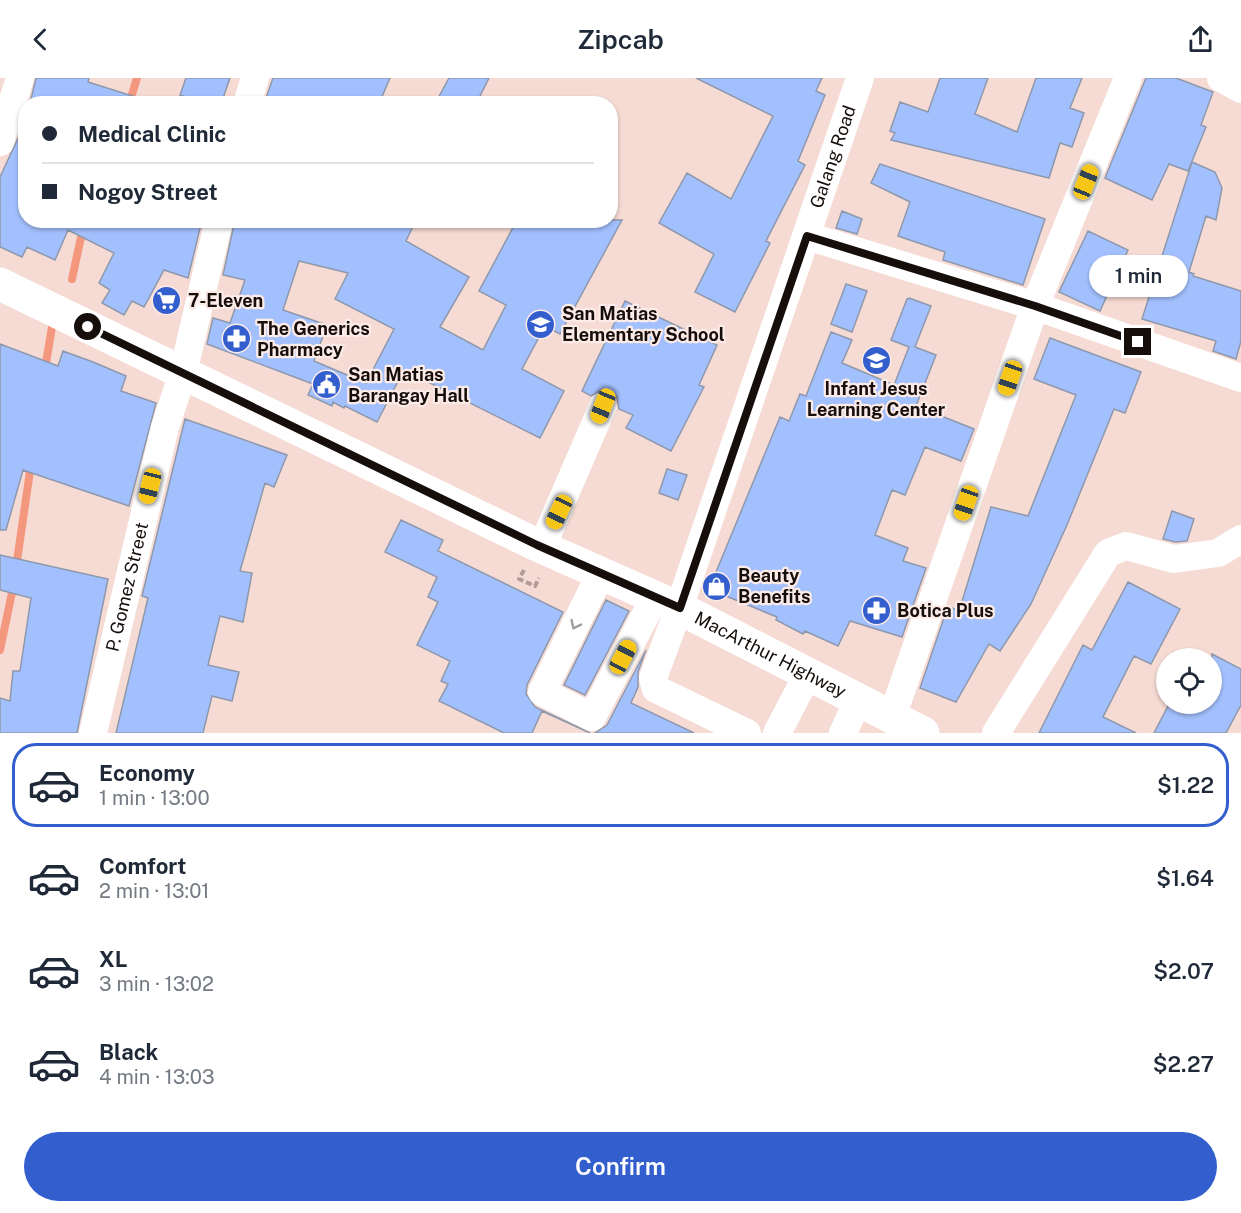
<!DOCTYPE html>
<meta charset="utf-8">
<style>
:root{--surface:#fff;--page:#f2f2f3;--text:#1f2937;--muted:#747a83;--line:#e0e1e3;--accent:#335fce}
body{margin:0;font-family:"Public Sans",sans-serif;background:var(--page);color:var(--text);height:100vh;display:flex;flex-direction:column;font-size:22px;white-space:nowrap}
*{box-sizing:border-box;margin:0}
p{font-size:20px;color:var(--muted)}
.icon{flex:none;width:33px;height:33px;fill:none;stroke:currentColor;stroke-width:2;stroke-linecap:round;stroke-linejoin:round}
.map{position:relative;height:655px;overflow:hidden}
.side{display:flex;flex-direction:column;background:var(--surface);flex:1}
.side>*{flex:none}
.hud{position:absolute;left:18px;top:18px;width:600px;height:132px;border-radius:24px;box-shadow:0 2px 4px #0004;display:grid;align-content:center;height:132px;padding:0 24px;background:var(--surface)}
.controls{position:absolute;left:1156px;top:570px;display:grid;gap:12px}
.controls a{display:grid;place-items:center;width:66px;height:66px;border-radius:50%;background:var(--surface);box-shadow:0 2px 4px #0004;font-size:30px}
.end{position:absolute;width:27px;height:27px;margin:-14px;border:8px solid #160e0b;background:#fff;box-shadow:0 0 0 3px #fff}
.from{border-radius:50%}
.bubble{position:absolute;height:42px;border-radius:21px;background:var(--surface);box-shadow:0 2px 4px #0004;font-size:20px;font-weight:600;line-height:42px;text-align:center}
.car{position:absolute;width:18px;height:36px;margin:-18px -9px;border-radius:8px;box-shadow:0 0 4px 2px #0007;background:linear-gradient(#f5c518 24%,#345 0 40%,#f5c518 0 76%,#345 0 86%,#f5c518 0)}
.hud b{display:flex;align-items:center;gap:21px;height:57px;font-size:22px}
.hud b+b{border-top:2px solid var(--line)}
.hud i{width:15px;height:15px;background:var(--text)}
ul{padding:10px 0 0;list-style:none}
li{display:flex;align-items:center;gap:18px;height:84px;margin:0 12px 9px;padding:0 12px;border:3px solid transparent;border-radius:24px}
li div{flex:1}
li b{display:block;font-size:22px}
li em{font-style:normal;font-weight:600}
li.on{border-color:var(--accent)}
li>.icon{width:54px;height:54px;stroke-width:1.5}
.action{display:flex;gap:12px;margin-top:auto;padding:12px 24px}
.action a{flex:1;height:69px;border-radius:36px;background:var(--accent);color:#fff;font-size:24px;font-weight:600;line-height:69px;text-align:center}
header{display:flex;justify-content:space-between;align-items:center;height:78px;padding:0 24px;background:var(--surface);font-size:27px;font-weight:600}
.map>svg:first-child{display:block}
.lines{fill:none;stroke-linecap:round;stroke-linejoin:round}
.stream{stroke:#f4977f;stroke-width:8}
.building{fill:#a3c0fe;stroke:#8e98ac;stroke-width:1.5;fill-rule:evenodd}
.path{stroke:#b19c96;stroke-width:4;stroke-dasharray:6 3;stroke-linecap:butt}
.minor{stroke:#fff;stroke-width:28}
.highway{stroke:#fff;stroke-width:33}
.oneway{stroke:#a29f9d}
.route{stroke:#160e0b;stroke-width:8}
.labels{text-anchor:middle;stroke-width:4.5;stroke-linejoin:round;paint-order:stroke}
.street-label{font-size:18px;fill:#160e0b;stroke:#fcebe7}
.poi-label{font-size:18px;font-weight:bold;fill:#160e0b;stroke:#fcebe7;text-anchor:start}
</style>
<header><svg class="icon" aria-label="back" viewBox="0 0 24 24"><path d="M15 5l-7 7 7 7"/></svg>Zipcab<svg class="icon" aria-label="share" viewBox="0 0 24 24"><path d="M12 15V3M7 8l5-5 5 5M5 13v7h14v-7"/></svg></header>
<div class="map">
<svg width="1241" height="655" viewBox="0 0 1241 655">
<rect width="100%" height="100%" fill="#f6dbd4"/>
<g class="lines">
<path class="stream" d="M 129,26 L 137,0
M 72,201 L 83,150
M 45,291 L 52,249
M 16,490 L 31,386
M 0,572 L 14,505"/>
</g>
<path class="building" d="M 36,0 L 89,0 L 88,4 L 142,21 L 141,26 L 43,26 L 31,21 Z
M 186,0 L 230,0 L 221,26 L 205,26 L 180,17 Z
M 273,0 L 390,0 L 379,26 L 264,26 Z
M 449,0 L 489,0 L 476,26 L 435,26 Z
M 696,0 L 822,0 L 816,13 L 825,17 L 798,83 L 805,87 L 766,163 L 770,165 L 735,234 L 695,214 L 714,176 L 659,145 L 687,95 L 731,121 L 773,38 Z
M 940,0 L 988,0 L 975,36 L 1017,54 L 1036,0 L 1082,0 L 1070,30 L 1084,35 L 1072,69 L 1060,65 L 1049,100 L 891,62 L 895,55 L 890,53 L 900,24 L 928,34 Z
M 1146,0 L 1176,0 L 1213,14 L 1201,47 L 1206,49 L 1188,93 L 1169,86 L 1152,122 L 1105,100 Z
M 26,43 L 26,142 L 202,142 L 188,200 L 164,192 L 144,229 L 132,223 L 124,237 L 102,225 L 110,212 L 99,205 L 114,175 L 68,152 L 55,182 L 27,169 L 22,179 L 0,169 L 0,99 Z
M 1192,84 L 1215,94 L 1222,110 L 1216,142 L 1206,138 L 1189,194 L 1194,196 L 1193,198 L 1241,213 L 1241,263 L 1236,281 L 1213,273 L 1216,263 L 1142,241 Z
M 880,86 L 1045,141 L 1023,207 L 943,182 L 945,174 L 898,158 L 910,124 L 871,105 Z
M 842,133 L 862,141 L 857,156 L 836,150 Z
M 235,142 L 416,142 L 406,163 L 469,199 L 440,249 L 483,272 L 506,227 L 479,213 L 517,142 L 622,142 L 560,256 L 545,248 L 522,291 L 564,313 L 540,360 L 404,292 L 377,344 L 345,328 L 344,330 L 333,324 L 332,328 L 308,317 L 313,306 L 207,266 L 213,240 L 230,245 L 245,202 L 223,197 ZM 299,183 L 348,195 L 335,221 L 394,251 L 366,305 L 314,283 L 327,247 L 283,232 Z
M 1088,153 L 1128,172 L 1100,233 L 1059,214 Z
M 846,206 L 867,213 L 852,254 L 831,246 Z
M 909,220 L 931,228 L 915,269 L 936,277 L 916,328 L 974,351 L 961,383 L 925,369 L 905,417 L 892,412 L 875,457 L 908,470 L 903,483 L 926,490 L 902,559 L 850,543 L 838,568 L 805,553 L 803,556 L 776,542 L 777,539 L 709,511 L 780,339 L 789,343 L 800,316 L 806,318 L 831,254 L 852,262 L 842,285 L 894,307 L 909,269 L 891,262 L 907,221 Z
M 625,223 L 717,267 L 699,307 L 704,309 L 671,373 L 626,350 L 633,337 L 619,331 L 617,319 L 610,313 L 601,312 L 591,318 L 582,313 Z
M 1050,260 L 1141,294 L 1125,335 L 1114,331 L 1067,447 L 1031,526 L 1000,573 L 989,566 L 956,624 L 920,610 L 948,528 L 959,533 L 991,429 L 1028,438 L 1076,317 L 1034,301 Z
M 0,266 L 58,288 L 63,273 L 93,284 L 126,298 L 121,313 L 156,325 L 129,428 L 23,392 L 6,452 L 0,452 Z
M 185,341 L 287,377 L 274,409 L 265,405 L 240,493 L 252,495 L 243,544 L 220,538 L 208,587 L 239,594 L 232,623 L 212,618 L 203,655 L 116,655 L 148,520 L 142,518 Z
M 667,391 L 687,397 L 678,422 L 659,415 Z
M 1172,433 L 1194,441 L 1187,463 L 1175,464 L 1163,461 Z
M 401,442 L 443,462 L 438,473 L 563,534 L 527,607 L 526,616 L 535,629 L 590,655 L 542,633 L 532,655 L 504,655 L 439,623 L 448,606 L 441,603 L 450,583 L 417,567 L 438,524 L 428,519 L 437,499 L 385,474 Z
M 0,477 L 108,501 L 77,655 L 0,655 L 0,620 L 10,623 L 13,593 L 20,593 L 31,520 L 0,512 Z
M 1128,504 L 1180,531 L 1151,586 L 1134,578 L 1103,639 L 1136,655 L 1039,655 L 1083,567 L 1092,572 Z
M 606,522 L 629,533 L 585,617 L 564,607 Z
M 646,572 L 638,594 L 638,609 L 631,625 L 694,655 L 595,655 L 607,647 Z
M 1212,576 L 1241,591 L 1241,627 L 1226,655 L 1154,655 L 1168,628 L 1184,636 L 1190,626 L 1212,626 Z"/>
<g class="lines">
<path class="path" d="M 524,492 L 519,501 L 535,508 L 539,500"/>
<g class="minor">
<path d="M 1221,0 L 1241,11"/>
<path d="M 247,26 L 255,0"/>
<path d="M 0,64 L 20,0"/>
<path d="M 807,158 L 1035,228 L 1241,300"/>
<path d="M 542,469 L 603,328"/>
<path d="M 601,495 L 542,614 L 592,639 L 655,519"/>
<path d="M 892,639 L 1035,228 L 1128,0"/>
<path id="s1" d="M 93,655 L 165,349 L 183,295 L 219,142"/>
<path id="s2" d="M 747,655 L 656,611 L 653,600 L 679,530 L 860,0"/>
<path d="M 777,655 L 809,594"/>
<path d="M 843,655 L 859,620"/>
<path d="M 996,655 L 1108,475 L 1126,468 L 1174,481 L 1218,475 L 1241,461"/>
</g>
<path class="highway" id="s3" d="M 0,206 L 537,467 L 679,530 L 923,655"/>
</g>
<defs><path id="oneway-chevron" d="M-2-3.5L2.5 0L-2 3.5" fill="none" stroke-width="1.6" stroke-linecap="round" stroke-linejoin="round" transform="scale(1.5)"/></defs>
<use class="oneway" href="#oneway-chevron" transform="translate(575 547) rotate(116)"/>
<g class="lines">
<path class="route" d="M 88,249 L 537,467 L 680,530 L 807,158 L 1035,228 L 1138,264"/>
</g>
<defs>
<symbol id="supermarket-disc" viewBox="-11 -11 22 22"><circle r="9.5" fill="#335fce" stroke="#fcebe7"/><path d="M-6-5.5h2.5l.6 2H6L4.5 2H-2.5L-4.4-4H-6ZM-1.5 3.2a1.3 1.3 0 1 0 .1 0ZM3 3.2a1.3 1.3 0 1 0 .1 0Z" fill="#fff"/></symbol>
<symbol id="school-disc" viewBox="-11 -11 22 22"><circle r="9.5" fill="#335fce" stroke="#fcebe7"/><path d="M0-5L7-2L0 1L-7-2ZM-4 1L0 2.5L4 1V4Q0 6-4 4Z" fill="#fff"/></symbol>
<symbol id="pharmacy-disc" viewBox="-11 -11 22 22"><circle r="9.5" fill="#335fce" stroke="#fcebe7"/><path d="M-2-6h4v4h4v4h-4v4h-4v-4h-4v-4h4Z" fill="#fff"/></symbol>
<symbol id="civic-disc" viewBox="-11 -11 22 22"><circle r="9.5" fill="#335fce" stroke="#fcebe7"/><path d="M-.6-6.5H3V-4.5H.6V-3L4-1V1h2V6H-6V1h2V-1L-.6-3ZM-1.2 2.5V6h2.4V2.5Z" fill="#fff"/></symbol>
<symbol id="shop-disc" viewBox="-11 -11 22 22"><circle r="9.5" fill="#335fce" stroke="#fcebe7"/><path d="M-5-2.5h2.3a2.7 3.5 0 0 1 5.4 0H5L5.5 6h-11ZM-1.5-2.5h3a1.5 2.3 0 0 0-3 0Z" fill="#fff"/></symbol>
</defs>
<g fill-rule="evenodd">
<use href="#supermarket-disc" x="150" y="206" width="33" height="33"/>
<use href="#school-disc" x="524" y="230" width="33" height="33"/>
<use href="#pharmacy-disc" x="220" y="244" width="33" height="33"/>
<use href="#school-disc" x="860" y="266" width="33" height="33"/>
<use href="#civic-disc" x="310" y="290" width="33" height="33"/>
<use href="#shop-disc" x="700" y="492" width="33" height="33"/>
<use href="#pharmacy-disc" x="860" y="516" width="33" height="33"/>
</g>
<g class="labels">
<g class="street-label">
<text dy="6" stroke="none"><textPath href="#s2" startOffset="664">Galang Road</textPath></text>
<text dy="6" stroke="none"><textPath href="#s1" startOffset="150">P. Gomez Street</textPath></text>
<text dy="6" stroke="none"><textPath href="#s3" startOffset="855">MacArthur Highway</textPath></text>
</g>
<g class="poi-label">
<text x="188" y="229">7-Eleven</text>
<text x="562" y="242">San Matias<tspan x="562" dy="21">Elementary School</tspan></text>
<text x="257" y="257">The Generics<tspan x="257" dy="21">Pharmacy</tspan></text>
<text x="348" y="303">San Matias<tspan x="348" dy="21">Barangay Hall</tspan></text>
<text x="876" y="317" text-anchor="middle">Infant Jesus<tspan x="876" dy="21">Learning Center</tspan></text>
<text x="738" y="504">Beauty<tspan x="738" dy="21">Benefits</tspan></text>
<text x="897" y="539">Botica Plus</text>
</g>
</g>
</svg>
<div class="controls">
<a><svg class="icon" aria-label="locate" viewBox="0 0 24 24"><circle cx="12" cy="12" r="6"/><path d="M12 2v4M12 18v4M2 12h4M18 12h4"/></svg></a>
</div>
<i class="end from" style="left:88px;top:249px"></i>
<i class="end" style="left:1138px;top:264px"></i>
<div class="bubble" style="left:1089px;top:177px;width:99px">1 min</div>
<i class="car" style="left:1086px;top:104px;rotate:22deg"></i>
<i class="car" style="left:1010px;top:300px;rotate:199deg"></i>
<i class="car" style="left:603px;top:328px;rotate:202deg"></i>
<i class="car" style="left:150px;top:408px;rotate:194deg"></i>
<i class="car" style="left:966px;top:425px;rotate:199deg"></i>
<i class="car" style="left:559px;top:434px;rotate:205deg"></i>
<i class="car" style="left:623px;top:579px;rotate:28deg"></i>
<div class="hud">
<b><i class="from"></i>Medical Clinic</b>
<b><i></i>Nogoy Street</b>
</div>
</div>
<section class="side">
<ul>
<li class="on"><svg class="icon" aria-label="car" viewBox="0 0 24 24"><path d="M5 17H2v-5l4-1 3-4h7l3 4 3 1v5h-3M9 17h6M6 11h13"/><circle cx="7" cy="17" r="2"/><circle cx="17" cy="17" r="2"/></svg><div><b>Economy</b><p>1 min · 13:00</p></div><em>$1.22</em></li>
<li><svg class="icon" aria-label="car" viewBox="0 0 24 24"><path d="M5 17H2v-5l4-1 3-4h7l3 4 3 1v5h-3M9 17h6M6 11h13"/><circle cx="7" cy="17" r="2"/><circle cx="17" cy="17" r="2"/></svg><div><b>Comfort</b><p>2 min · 13:01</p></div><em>$1.64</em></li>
<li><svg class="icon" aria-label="car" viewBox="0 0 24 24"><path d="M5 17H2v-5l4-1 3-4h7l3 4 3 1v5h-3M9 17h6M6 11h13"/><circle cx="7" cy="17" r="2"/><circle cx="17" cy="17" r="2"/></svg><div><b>XL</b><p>3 min · 13:02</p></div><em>$2.07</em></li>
<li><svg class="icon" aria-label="car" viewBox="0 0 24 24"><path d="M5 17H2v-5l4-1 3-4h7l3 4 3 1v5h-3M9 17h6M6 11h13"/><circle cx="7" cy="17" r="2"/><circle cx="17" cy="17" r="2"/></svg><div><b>Black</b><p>4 min · 13:03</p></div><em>$2.27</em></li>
</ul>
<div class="action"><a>Confirm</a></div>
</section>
